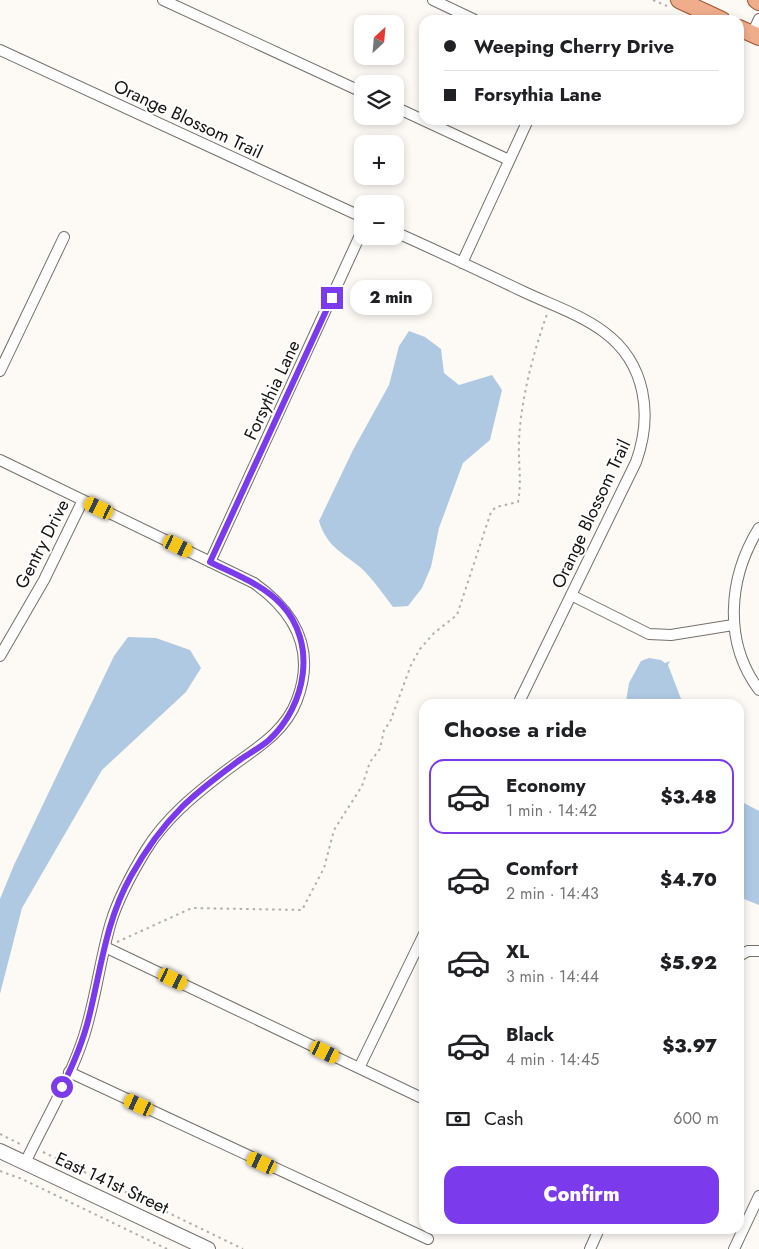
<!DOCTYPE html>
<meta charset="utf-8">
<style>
:root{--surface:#fff;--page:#f2f2f2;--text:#202124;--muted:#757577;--line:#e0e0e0;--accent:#7c3aed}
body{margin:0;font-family:Jost,sans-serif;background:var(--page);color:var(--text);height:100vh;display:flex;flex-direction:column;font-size:19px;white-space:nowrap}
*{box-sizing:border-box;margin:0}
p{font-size:16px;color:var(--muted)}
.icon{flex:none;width:28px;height:28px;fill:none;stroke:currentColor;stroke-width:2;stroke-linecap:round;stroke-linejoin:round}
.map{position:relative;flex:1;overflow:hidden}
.sheet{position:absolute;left:419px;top:699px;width:325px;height:535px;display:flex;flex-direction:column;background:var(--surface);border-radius:15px;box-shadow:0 2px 8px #0003}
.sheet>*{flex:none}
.banner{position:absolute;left:419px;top:15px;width:325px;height:110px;border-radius:15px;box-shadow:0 2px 8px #0003;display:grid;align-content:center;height:110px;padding:0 25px;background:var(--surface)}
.needle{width:32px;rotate:26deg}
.buttons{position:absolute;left:354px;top:15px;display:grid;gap:10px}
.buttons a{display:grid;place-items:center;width:50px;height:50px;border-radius:10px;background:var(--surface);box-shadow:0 2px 8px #0003;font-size:25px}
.end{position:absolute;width:22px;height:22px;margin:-11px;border:6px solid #7c3aed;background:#fff;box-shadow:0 0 0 2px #fff}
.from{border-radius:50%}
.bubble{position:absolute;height:35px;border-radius:15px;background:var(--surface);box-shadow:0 2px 8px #0003;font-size:16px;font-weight:800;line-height:35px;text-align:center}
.car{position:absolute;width:15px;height:30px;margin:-15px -8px;border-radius:6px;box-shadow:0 0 4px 1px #0007;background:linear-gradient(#f5c518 24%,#345 0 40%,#f5c518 0 76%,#345 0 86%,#f5c518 0)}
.banner b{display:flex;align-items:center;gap:18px;height:48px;font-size:19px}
.banner b+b{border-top:1px solid var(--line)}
.banner i{width:12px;height:12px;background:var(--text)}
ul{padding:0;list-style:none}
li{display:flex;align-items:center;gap:15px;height:75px;margin:0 10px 8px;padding:0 15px;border:2px solid transparent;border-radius:15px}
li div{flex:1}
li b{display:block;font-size:19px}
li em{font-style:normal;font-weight:800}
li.active{border-color:var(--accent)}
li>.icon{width:45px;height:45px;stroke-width:1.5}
h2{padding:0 25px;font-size:22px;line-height:60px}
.pay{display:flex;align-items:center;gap:12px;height:55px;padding:0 25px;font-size:19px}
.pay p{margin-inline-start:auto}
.cta{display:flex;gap:10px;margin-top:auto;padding:10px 25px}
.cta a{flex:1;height:58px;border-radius:15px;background:var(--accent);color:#fff;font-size:20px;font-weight:800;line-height:58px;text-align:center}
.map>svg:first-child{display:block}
.water{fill:#b0c9e3}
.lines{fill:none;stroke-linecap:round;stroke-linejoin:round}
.street-casing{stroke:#74716d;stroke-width:12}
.secondary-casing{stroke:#74716d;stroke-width:16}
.primary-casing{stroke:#9d542f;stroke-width:18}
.path{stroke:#b1aeab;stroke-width:2;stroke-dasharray:2.5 4;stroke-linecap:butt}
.street{stroke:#fff;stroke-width:10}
.secondary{stroke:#fff;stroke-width:14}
.primary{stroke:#f0ad8c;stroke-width:16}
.route{stroke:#7c3aed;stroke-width:6}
.labels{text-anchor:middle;stroke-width:4;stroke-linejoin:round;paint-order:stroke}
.street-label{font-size:18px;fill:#151412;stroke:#fff}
</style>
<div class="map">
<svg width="759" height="1249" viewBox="0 0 759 1249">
<rect width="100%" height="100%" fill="#fdf9f5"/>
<path class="water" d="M 409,331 L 425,337 L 441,349 L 444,373 L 459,385 L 492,375 L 502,390 L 490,440 L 463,463 L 439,528 L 431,567 L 422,588 L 408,606 L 393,607 C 383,594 372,578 360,567 C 342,553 326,545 319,521 L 353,450 L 389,385 L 399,346 Z
M 128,637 L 156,638 L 190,650 L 201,668 L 186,692 L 102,770 L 22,908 L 0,994 L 0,899 L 14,865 L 114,656 Z
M 649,658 L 661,660 L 665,663 L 670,661 L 668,665 L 683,704 L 633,704 L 626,701 L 629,683 L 641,661 Z
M 744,803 L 759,811 L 759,905 L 739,897 L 739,808 Z"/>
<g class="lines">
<defs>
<path id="street" d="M 163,0 L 362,92
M 433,0 L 475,20
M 752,34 L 759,19
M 0,50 L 362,217
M 395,107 L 509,160
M 395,232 C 438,251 480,271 522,291 C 549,304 580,314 604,332 C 646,363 653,415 636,462 L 518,704
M 462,263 L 528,120
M 0,371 L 64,237
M 0,460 L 254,583 C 295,612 316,650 297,700 C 284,735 251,751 223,773 C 194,795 165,819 146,850 C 132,873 119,896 111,922 C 100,959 96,998 84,1036 C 70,1079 45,1121 25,1163
M 759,528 C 728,578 723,642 759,690
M 210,562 L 362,231
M 571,595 L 649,634 L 671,635 L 733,625
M 0,656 L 44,580 L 83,500
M 105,947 L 424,1099
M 739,956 L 748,951 L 759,951
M 359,1068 L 424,934
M 69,1072 L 428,1239
M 590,1249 L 599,1229
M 734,1249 L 759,1196"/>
<path id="secondary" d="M 0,1151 L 208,1249"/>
<path id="primary" d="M 679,0 L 722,20
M 756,0 L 759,2
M 739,28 L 759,37"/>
</defs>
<use href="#street" class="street-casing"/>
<use href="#secondary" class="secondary-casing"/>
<use href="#primary" class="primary-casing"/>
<path class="path" d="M 653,0 L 667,6
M 117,942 L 192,908 L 302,910 L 324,868 L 334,830 L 362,786 L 370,762 L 380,749 L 384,730 L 390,722 L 411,665 L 420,649 L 434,633 L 457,615 L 491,512 L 496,507 L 518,502 C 522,481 518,462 519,441 C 521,398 533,354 547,314
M 0,1134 L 22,1145
M 43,1152 L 243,1249
M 0,1171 L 22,1179 L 167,1249"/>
<use href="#street" class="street"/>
<use href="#secondary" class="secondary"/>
<use href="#primary" class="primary"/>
</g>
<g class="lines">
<path class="route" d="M 62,1087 C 73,1065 83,1042 89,1017 C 101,969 106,920 131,876 C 145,851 162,827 182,807 C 200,789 221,774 241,759 C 250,753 261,747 269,740 C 306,706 318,643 281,604 C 262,584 234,574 210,562 L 332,298"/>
</g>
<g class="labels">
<g class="street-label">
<text transform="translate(188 119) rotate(25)" y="6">Orange Blossom Trail</text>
<text transform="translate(272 390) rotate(-65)" y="6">Forsythia Lane</text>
<text transform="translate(591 514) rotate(-65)" y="6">Orange Blossom Trail</text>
<text transform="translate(42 544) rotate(-63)" y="6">Gentry Drive</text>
<text transform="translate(112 1183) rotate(25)" y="6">East 141st Street</text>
</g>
</g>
</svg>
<div class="buttons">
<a><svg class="needle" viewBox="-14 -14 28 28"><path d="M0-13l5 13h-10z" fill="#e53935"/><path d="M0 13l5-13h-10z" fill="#757577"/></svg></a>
<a><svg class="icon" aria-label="layers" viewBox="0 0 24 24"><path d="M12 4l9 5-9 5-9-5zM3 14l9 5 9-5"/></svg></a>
<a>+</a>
<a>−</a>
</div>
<i class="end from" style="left:62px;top:1087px"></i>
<i class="end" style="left:332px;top:298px"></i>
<div class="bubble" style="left:350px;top:280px;width:82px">2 min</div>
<i class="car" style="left:99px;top:508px;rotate:296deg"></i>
<i class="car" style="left:178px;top:546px;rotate:116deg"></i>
<i class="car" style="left:173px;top:979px;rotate:116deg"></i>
<i class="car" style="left:325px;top:1052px;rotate:116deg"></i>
<i class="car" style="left:139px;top:1105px;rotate:295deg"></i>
<i class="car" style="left:262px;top:1163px;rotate:295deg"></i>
<div class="banner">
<b><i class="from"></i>Weeping Cherry Drive</b>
<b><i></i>Forsythia Lane</b>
</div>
<section class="sheet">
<h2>Choose a ride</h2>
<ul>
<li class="active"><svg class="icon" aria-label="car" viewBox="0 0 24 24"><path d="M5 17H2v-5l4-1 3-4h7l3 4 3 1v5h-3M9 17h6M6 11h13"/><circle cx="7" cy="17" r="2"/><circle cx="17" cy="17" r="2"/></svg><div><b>Economy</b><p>1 min · 14:42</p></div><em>$3.48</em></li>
<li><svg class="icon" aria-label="car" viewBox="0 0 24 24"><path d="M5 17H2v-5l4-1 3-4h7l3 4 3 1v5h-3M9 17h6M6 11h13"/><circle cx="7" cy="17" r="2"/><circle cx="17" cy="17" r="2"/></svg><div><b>Comfort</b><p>2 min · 14:43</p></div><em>$4.70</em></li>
<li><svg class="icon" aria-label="car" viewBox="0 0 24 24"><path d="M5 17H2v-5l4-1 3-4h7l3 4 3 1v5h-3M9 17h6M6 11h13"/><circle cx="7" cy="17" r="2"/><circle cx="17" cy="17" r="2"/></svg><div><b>XL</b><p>3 min · 14:44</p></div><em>$5.92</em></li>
<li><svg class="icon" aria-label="car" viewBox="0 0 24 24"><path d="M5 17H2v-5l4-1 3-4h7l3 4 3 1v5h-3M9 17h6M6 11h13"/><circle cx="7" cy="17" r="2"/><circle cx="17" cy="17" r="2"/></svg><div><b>Black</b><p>4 min · 14:45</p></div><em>$3.97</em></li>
</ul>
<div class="pay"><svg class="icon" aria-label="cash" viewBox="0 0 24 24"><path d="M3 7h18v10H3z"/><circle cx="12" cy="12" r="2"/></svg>Cash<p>600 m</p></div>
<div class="cta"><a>Confirm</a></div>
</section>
</div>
